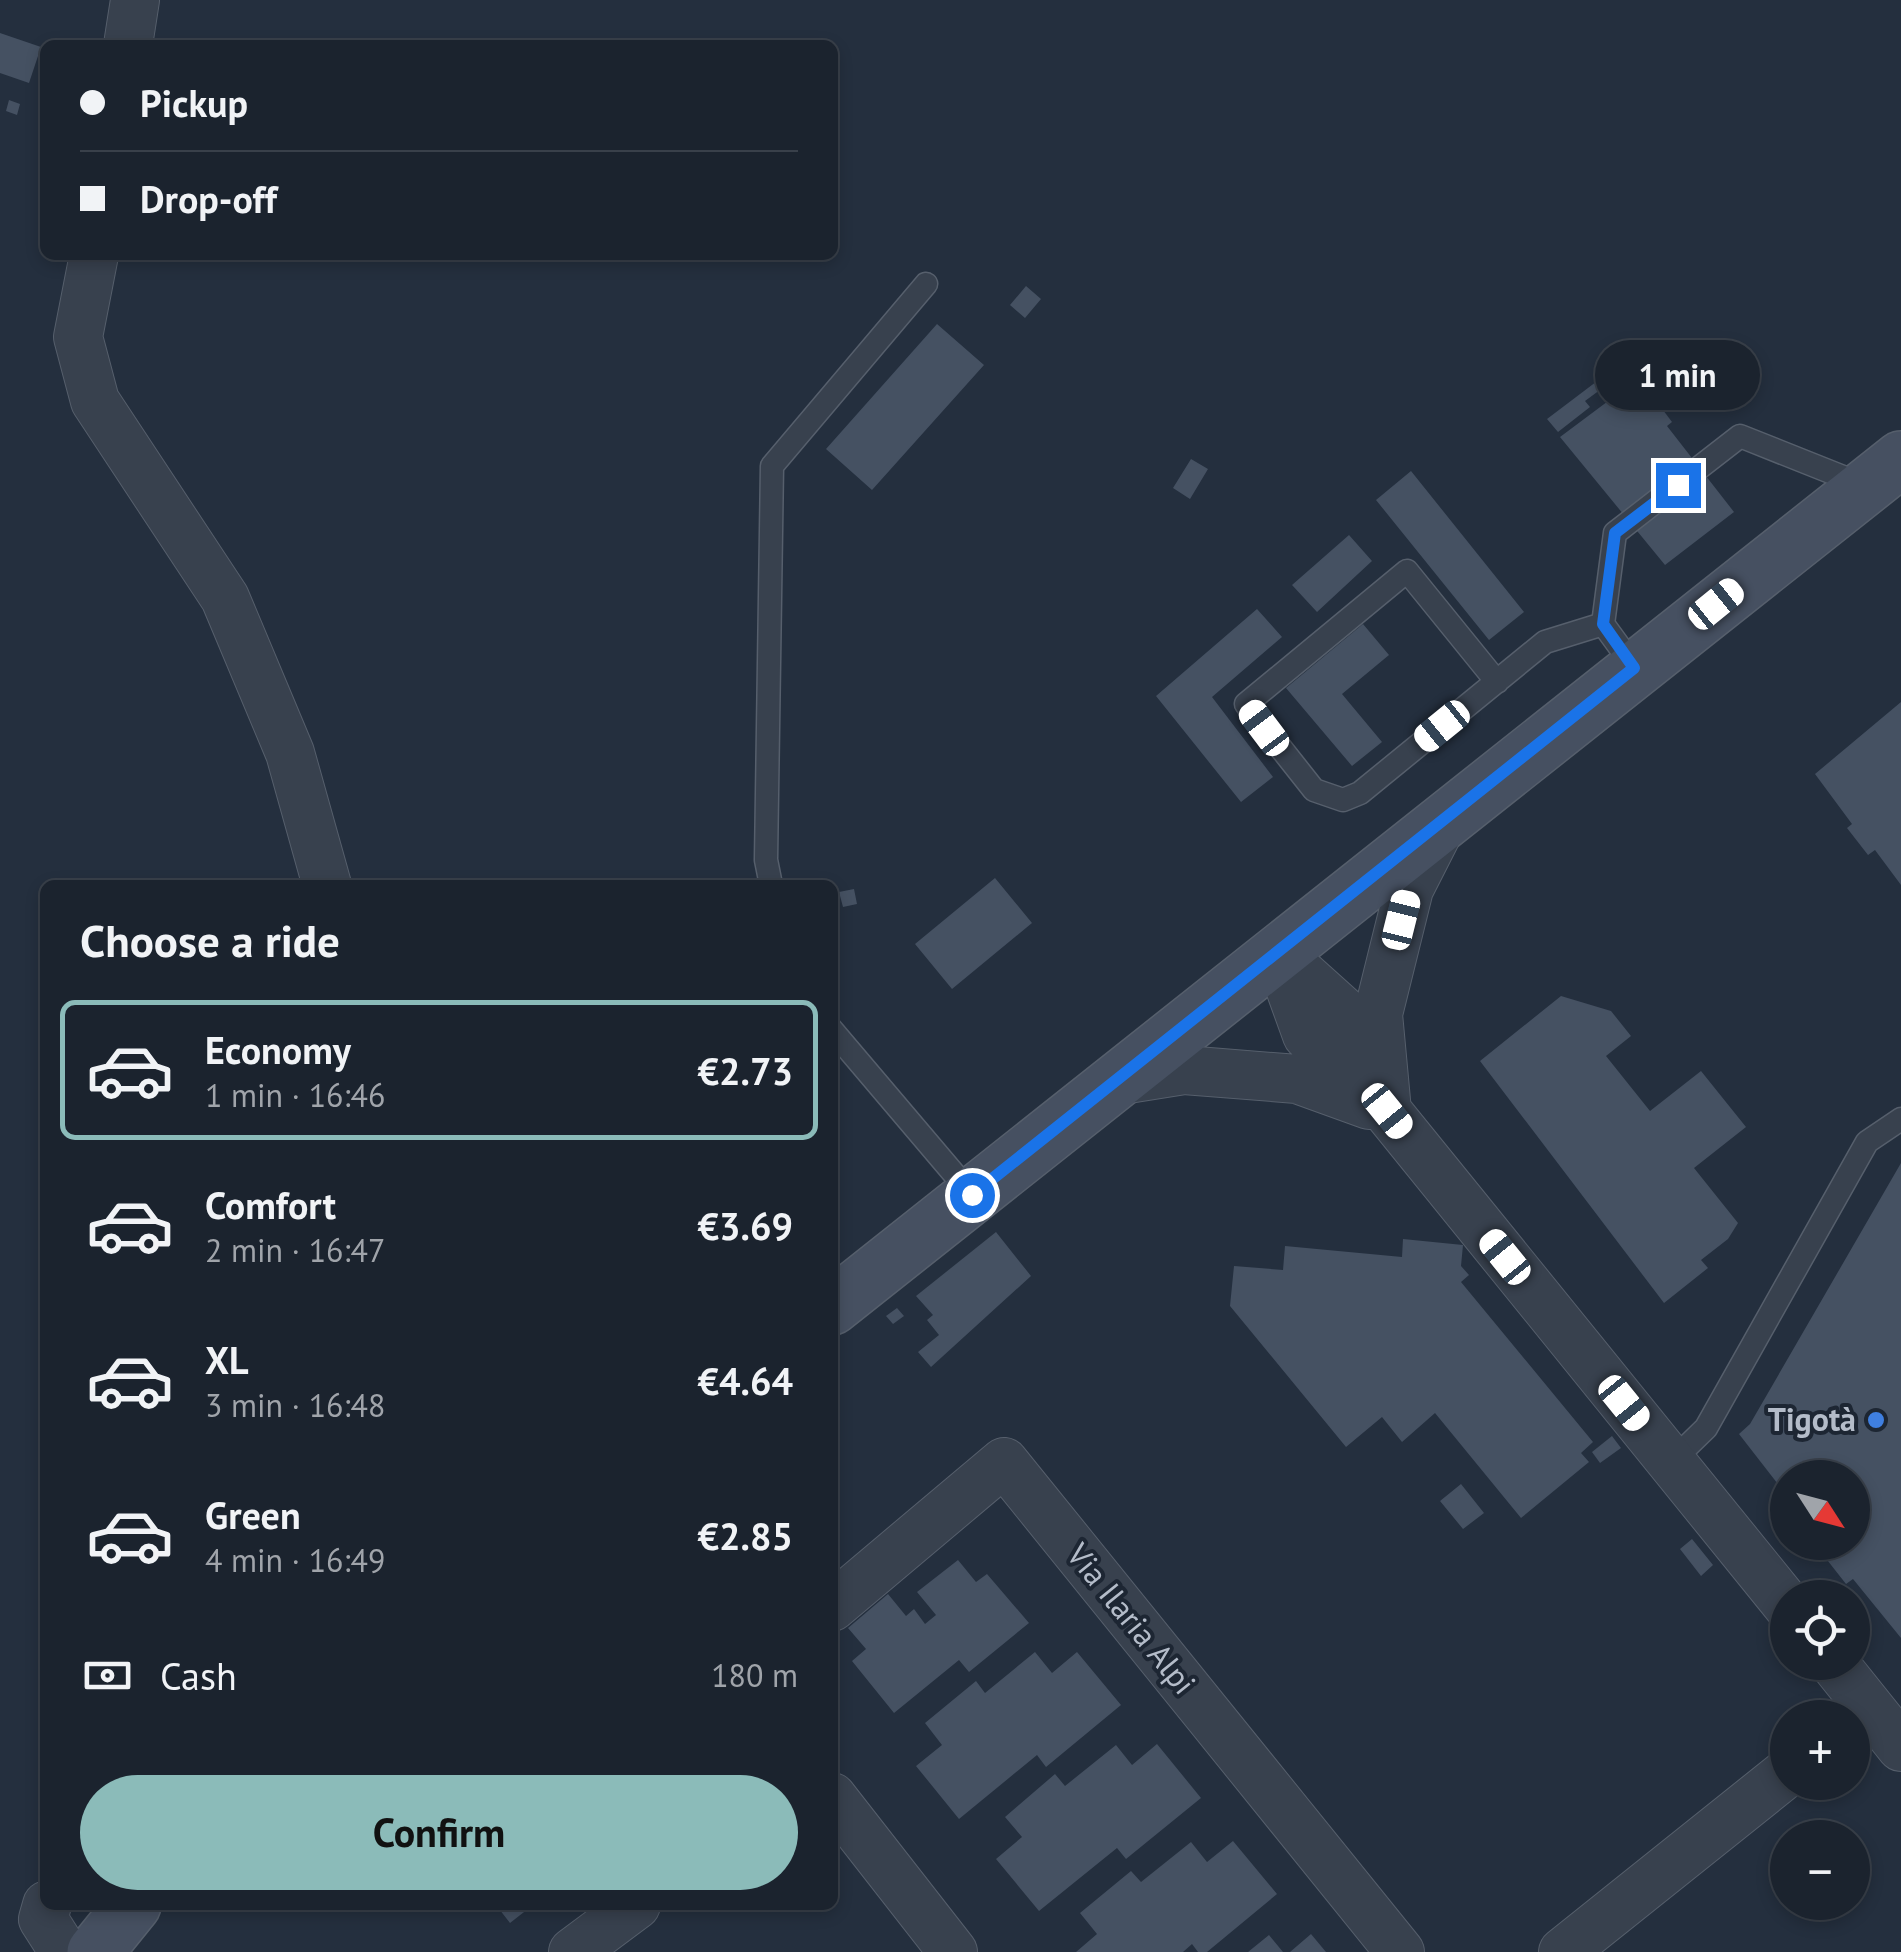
<!DOCTYPE html>
<meta charset="utf-8">
<style>
:root{--surface:#1b232e;--page:#282f3a;--text:#f1f3f6;--muted:#a0a4aa;--line:#39404a;--accent:#8bbbb9}
body{margin:0;font-family:"PT Sans",sans-serif;background:var(--page);color:var(--text);height:100vh;display:flex;flex-direction:column;font-size:38px;white-space:nowrap}
*{box-sizing:border-box;margin:0}
p{font-size:32px;color:var(--muted)}
.icon{flex:none;width:55px;height:55px;fill:none;stroke:currentColor;stroke-width:2;stroke-linecap:round;stroke-linejoin:round}
.map{position:relative;flex:1;overflow:hidden}
.drawer{position:absolute;left:40px;top:880px;width:798px;height:1030px;display:flex;flex-direction:column;background:var(--surface);border-radius:15px;box-shadow:0 5px 15px #0003,0 0 0 2px var(--line)}
.drawer>*{flex:none}
.guide{position:absolute;left:40px;top:40px;width:798px;height:220px;border-radius:15px;box-shadow:0 5px 15px #0003,0 0 0 2px var(--line);display:grid;align-content:center;height:220px;padding:0 40px;background:var(--surface)}
.needle{width:65px;rotate:126deg}
.controls{position:absolute;left:1770px;top:1460px;display:grid;gap:20px}
.controls a{display:grid;place-items:center;width:100px;height:100px;border-radius:50%;background:var(--surface);box-shadow:0 5px 15px #0003,0 0 0 2px var(--line);font-size:50px}
.end{position:absolute;width:45px;height:45px;margin:-22px;border:12px solid #1a73e8;background:#fff;box-shadow:0 0 0 5px #fff}
.from{border-radius:50%}
.bubble{position:absolute;height:70px;border-radius:35px;background:var(--surface);box-shadow:0 5px 15px #0003,0 0 0 2px var(--line);font-size:32px;font-weight:700;line-height:70px;text-align:center}
.car{position:absolute;width:30px;height:60px;margin:-30px -15px;border-radius:12px;box-shadow:0 0 8px 2px #0007;background:linear-gradient(#fff 24%,#345 0 40%,#fff 0 76%,#345 0 86%,#fff 0)}
.guide b{display:flex;align-items:center;gap:35px;height:95px;font-size:38px}
.guide b+b{border-top:2px solid var(--line)}
.guide i{width:25px;height:25px;background:var(--text)}
ul{padding:0;list-style:none}
li{display:flex;align-items:center;gap:30px;height:140px;margin:0 20px 15px;padding:0 20px;border:5px solid transparent;border-radius:15px}
li div{flex:1}
li b{display:block;font-size:38px}
li em{font-style:normal;font-weight:700}
li.on{border-color:var(--accent)}
li>.icon{width:90px;height:90px;stroke-width:1.5}
h2{padding:0 40px;font-size:45px;line-height:120px}
.pay{display:flex;align-items:center;gap:25px;height:110px;padding:0 40px;font-size:38px}
.pay p{margin-inline-start:auto}
.cta{display:flex;gap:20px;margin-top:auto;padding:20px 40px}
.cta a{flex:1;height:115px;border-radius:60px;background:var(--accent);color:#111;font-size:40px;font-weight:700;line-height:115px;text-align:center}
.map>svg:first-child{display:block}
.building{fill:#455162}
.lines{fill:none;stroke-linecap:round;stroke-linejoin:round}
.lane-casing{stroke:#565f6c;stroke-width:25}
.street-casing{stroke:#565f6c;stroke-width:50}
.secondary-casing{stroke:#565f6c;stroke-width:58}
.lane{stroke:#38414e;stroke-width:22}
.street{stroke:#38414e;stroke-width:48}
.secondary{stroke:#465061;stroke-width:55}
.route{stroke:#1a73e8;stroke-width:12}
.shop-dot{fill:#3f7fe0;stroke:#1d2633;stroke-width:4}
.labels{text-anchor:middle;stroke-width:8;stroke-linejoin:round;paint-order:stroke}
.poi-label{font-size:32px;font-weight:bold;fill:#b4bcc9;stroke:#1d2633;text-anchor:end}
.street-label{font-size:32px;fill:#b4bcc9;stroke:#1d2633}
</style>
<div class="map">
<svg width="1901" height="1952" viewBox="0 0 1901 1952">
<rect width="100%" height="100%" fill="#242f3e"/>
<path class="building" d="M 0,33 L 41,47 L 29,83 L 0,73 Z
M 9,100 L 20,104 L 17,115 L 6,111 Z
M 1026,286 L 1041,299 L 1025,318 L 1010,305 Z
M 937,324 L 984,365 L 872,490 L 826,449 Z
M 1621,363 L 1627,370 L 1585,401 L 1590,407 L 1558,432 L 1547,419 Z
M 1639,378 L 1672,422 L 1667,426 L 1734,512 L 1665,565 L 1560,437 Z
M 1191,459 L 1208,469 L 1190,499 L 1173,488 Z
M 1411,471 L 1524,612 L 1489,640 L 1376,500 Z
M 1349,535 L 1372,561 L 1317,612 L 1292,585 Z
M 1257,609 L 1282,637 L 1212,697 L 1273,777 L 1241,802 L 1156,696 Z
M 1363,624 L 1389,655 L 1342,694 L 1382,742 L 1352,766 L 1286,688 Z
M 1901,702 L 1901,885 L 1875,850 L 1868,855 L 1847,828 L 1852,824 L 1815,774 Z
M 995,878 L 1032,923 L 952,989 L 915,944 Z
M 854,889 L 857,904 L 843,907 L 839,892 Z
M 1561,996 L 1611,1011 L 1631,1036 L 1606,1056 L 1650,1111 L 1701,1071 L 1746,1127 L 1694,1168 L 1738,1223 L 1728,1239 L 1701,1260 L 1708,1268 L 1664,1303 L 1480,1061 Z
M 1901,1163 L 1901,1638 L 1853,1579 L 1846,1584 L 1813,1542 L 1852,1542 L 1852,1478 L 1788,1478 L 1788,1497 L 1739,1434 L 1750,1424 Z
M 996,1232 L 1031,1276 L 931,1367 L 918,1352 L 939,1335 L 927,1320 L 933,1315 L 916,1296 Z
M 1403,1239 L 1463,1245 L 1461,1266 L 1469,1275 L 1461,1282 L 1593,1442 L 1581,1453 L 1589,1462 L 1521,1518 L 1435,1413 L 1402,1442 L 1382,1417 L 1346,1447 L 1230,1306 L 1234,1266 L 1283,1270 L 1285,1246 L 1402,1257 Z
M 897,1308 L 904,1316 L 893,1324 L 886,1316 Z
M 1612,1436 L 1621,1448 L 1600,1463 L 1592,1452 Z
M 1461,1484 L 1484,1513 L 1463,1529 L 1440,1501 Z
M 1692,1539 L 1713,1565 L 1701,1576 L 1680,1549 Z
M 958,1560 L 976,1582 L 987,1574 L 1029,1623 L 969,1672 L 959,1660 L 894,1713 L 852,1661 L 866,1649 L 848,1628 L 888,1594 L 906,1616 L 914,1609 L 925,1624 L 936,1615 L 917,1592 Z
M 1035,1652 L 1052,1673 L 1077,1652 L 1121,1705 L 1046,1767 L 1037,1755 L 959,1819 L 916,1766 L 942,1745 L 925,1723 L 976,1681 L 985,1693 Z
M 1157,1744 L 1201,1798 L 1126,1859 L 1117,1848 L 1039,1911 L 996,1859 L 1022,1837 L 1005,1817 L 1055,1774 L 1065,1786 L 1116,1745 L 1132,1765 Z
M 1233,1841 L 1277,1894 L 1207,1952 L 1198,1952 L 1192,1944 L 1183,1952 L 1076,1952 L 1097,1934 L 1080,1913 L 1131,1871 L 1141,1882 L 1191,1842 L 1207,1862 Z
M 496,1905 L 533,1905 L 510,1923 Z
M 1311,1934 L 1326,1952 L 1290,1952 Z
M 1269,1935 L 1283,1952 L 1248,1952 Z"/>
<g class="lines">
<defs>
<path id="lane" d="M 1635,668 L 1603,624 L 1615,533 L 1740,436 L 1863,485
M 1497,682 L 1407,571 L 1246,704 L 1314,790 L 1343,800 L 1360,793 L 1545,642 L 1603,624
M 771,885 L 766,860 L 772,466 L 926,284
M 832,1030 L 972,1195
M 1671,1462 L 1706,1428 L 1867,1142 L 1901,1119"/>
<path id="street" d="M 128,45 L 135,0
M 94,255 L 78,337 L 95,401 L 225,598 L 290,753 L 327,885
M 1277,952 L 1307,1035 L 1387,1111 L 1788,1606
M 1282,956 L 1342,1010 L 1371,1075
M 1115,1081 L 1184,1070 L 1297,1079 L 1369,1105
M 1387,1111 L 1378,1014 L 1409,889 L 1441,826
M 832,1607 L 1004,1462 L 1400,1952
M 1833,1662 L 1901,1747
M 832,1797 L 953,1952
M 47,1905 L 43,1919 L 64,1952
M 573,1952 L 636,1905
M 1563,1952 L 1788,1772"/>
<path id="secondary" d="M 832,1307 L 1901,459
M 95,1952 L 133,1905"/>
</defs>
<use href="#lane" class="lane-casing"/>
<use href="#street" class="street-casing"/>
<use href="#secondary" class="secondary-casing"/>
<use href="#lane" class="lane"/>
<use href="#street" class="street"/>
<use href="#secondary" class="secondary"/>
</g>
<g class="lines">
<path class="route" d="M 972,1195 L 1634,668 L 1603,624 L 1615,533 L 1678,485"/>
</g>
<circle class="shop-dot" cx="1876" cy="1420" r="10"/>
<g class="labels">
<g class="poi-label">
<text x="1856" y="1431">Tigotà</text>
</g>
<g class="street-label">
<text transform="translate(1131 1619) rotate(51)" y="11">Via Ilaria Alpi</text>
</g>
</g>
</svg>
<div class="controls">
<a><svg class="needle" viewBox="-14 -14 28 28"><path d="M0-13l5 13h-10z" fill="#e53935"/><path d="M0 13l5-13h-10z" fill="#a0a4aa"/></svg></a>
<a><svg class="icon" aria-label="locate" viewBox="0 0 24 24"><circle cx="12" cy="12" r="6"/><path d="M12 2v4M12 18v4M2 12h4M18 12h4"/></svg></a>
<a>+</a>
<a>−</a>
</div>
<i class="end from" style="left:972px;top:1195px"></i>
<i class="end" style="left:1678px;top:485px"></i>
<div class="bubble" style="left:1595px;top:340px;width:165px">1 min</div>
<i class="car" style="left:1716px;top:604px;rotate:51deg"></i>
<i class="car" style="left:1442px;top:726px;rotate:231deg"></i>
<i class="car" style="left:1264px;top:728px;rotate:323deg"></i>
<i class="car" style="left:1401px;top:920px;rotate:14deg"></i>
<i class="car" style="left:1387px;top:1111px;rotate:141deg"></i>
<i class="car" style="left:1505px;top:1257px;rotate:321deg"></i>
<i class="car" style="left:1624px;top:1403px;rotate:141deg"></i>
<div class="guide">
<b><i class="from"></i>Pickup</b>
<b><i></i>Drop-off</b>
</div>
<section class="drawer">
<h2>Choose a ride</h2>
<ul>
<li class="on"><svg class="icon" aria-label="car" viewBox="0 0 24 24"><path d="M5 17H2v-5l4-1 3-4h7l3 4 3 1v5h-3M9 17h6M6 11h13"/><circle cx="7" cy="17" r="2"/><circle cx="17" cy="17" r="2"/></svg><div><b>Economy</b><p>1 min · 16:46</p></div><em>€2.73</em></li>
<li><svg class="icon" aria-label="car" viewBox="0 0 24 24"><path d="M5 17H2v-5l4-1 3-4h7l3 4 3 1v5h-3M9 17h6M6 11h13"/><circle cx="7" cy="17" r="2"/><circle cx="17" cy="17" r="2"/></svg><div><b>Comfort</b><p>2 min · 16:47</p></div><em>€3.69</em></li>
<li><svg class="icon" aria-label="car" viewBox="0 0 24 24"><path d="M5 17H2v-5l4-1 3-4h7l3 4 3 1v5h-3M9 17h6M6 11h13"/><circle cx="7" cy="17" r="2"/><circle cx="17" cy="17" r="2"/></svg><div><b>XL</b><p>3 min · 16:48</p></div><em>€4.64</em></li>
<li><svg class="icon" aria-label="car" viewBox="0 0 24 24"><path d="M5 17H2v-5l4-1 3-4h7l3 4 3 1v5h-3M9 17h6M6 11h13"/><circle cx="7" cy="17" r="2"/><circle cx="17" cy="17" r="2"/></svg><div><b>Green</b><p>4 min · 16:49</p></div><em>€2.85</em></li>
</ul>
<div class="pay"><svg class="icon" aria-label="cash" viewBox="0 0 24 24"><path d="M3 7h18v10H3z"/><circle cx="12" cy="12" r="2"/></svg>Cash<p>180 m</p></div>
<div class="cta"><a>Confirm</a></div>
</section>
</div>
